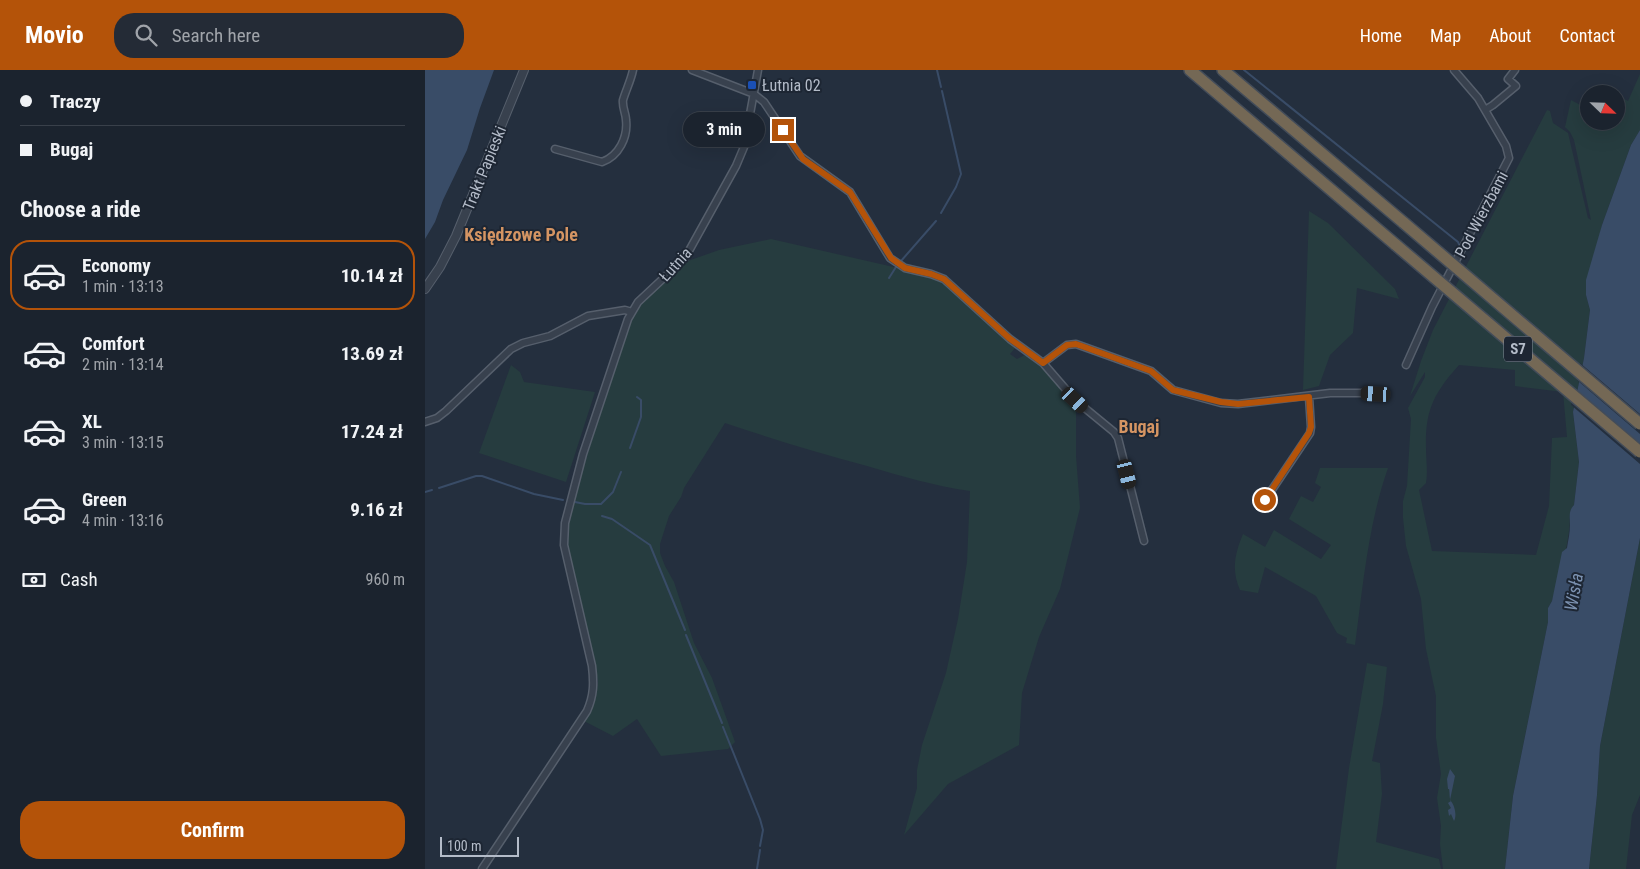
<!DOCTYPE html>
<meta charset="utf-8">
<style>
:root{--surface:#1b232e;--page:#242b36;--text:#f1f3f6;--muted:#a0a4aa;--line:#39404a;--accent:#b45309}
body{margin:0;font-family:"Roboto Condensed",sans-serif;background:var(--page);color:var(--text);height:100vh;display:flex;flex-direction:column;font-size:19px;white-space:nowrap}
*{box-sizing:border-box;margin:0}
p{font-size:16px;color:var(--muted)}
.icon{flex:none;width:28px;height:28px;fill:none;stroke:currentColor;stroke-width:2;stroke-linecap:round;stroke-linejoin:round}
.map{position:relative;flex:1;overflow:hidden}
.drawer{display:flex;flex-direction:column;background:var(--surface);width:425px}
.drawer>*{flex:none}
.banner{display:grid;align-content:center;height:110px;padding:0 20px;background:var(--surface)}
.needle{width:32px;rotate:113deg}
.buttons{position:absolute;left:1155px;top:15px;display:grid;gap:10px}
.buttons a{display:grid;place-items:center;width:45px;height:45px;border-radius:50%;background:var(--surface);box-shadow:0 5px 20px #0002,0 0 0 1px var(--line);font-size:25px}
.scale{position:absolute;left:15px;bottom:12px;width:79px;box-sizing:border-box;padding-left:5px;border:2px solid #b4bcc9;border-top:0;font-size:14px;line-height:18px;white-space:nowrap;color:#b4bcc9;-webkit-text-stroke:4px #1d2633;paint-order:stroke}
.end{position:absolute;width:22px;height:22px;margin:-11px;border:6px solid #b45309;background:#fff;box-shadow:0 0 0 2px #fff}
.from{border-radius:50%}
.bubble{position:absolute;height:35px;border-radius:18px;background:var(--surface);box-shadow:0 5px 20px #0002,0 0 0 1px var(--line);font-size:16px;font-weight:700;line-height:35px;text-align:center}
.car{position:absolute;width:15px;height:30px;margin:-15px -8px;border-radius:6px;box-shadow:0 0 4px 1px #0007;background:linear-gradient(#222 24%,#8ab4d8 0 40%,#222 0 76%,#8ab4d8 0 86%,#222 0)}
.banner b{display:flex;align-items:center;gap:18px;height:48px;font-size:19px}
.banner b+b{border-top:1px solid var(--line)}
.banner i{width:12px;height:12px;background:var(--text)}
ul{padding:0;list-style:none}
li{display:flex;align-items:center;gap:15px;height:70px;margin:0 10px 8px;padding:0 10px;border:2px solid transparent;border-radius:20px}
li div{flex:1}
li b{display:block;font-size:19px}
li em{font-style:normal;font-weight:700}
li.selected{border-color:var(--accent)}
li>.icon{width:45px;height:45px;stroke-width:1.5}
h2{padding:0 20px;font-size:22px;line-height:60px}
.pay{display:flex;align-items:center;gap:12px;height:55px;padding:0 20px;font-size:19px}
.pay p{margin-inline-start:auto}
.action{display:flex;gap:10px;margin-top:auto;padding:10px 20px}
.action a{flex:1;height:58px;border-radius:20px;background:var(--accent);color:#fff;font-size:20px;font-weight:700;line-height:58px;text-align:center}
header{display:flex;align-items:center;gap:30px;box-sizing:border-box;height:70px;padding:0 25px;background:var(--accent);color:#fff}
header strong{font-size:24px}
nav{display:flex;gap:28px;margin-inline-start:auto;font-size:18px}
.search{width:350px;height:45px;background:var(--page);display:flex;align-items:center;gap:12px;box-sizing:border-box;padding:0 18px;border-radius:20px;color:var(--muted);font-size:19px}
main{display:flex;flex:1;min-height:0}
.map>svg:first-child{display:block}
.green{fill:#263c3f;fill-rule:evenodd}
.water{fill:#394c67}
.pier{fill:#242f3e}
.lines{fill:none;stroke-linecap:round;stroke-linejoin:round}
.stream{stroke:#394c67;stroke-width:2}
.minor-casing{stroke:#565f6c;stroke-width:9}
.tertiary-casing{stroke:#565f6c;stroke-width:10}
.motorway-casing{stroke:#434c59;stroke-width:14}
.minor{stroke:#38414e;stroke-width:6}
.tertiary{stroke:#38414e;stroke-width:8}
.motorway{stroke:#746855;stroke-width:11}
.motorway-bridge-casing{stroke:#434c59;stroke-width:14;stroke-linecap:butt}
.motorway-bridge{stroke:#746855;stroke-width:11}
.route{stroke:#b45309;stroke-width:6}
.transit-dot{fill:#1a4fb4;stroke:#1d2633;stroke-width:2}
.labels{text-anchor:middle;stroke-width:4;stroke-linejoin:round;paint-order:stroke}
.shield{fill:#1d2633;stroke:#878f9c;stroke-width:1}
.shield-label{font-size:15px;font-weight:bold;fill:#b4bcc9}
.poi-label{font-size:16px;fill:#b4bcc9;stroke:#1d2633;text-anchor:start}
.street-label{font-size:16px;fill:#b4bcc9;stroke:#1d2633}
.neighbourhood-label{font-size:18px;font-weight:bold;fill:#d59563;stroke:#1d2633}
.water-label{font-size:18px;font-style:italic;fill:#7c92b1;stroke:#1d2633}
</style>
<header>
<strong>Movio</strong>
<div class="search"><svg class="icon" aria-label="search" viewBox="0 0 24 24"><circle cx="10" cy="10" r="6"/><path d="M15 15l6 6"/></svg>Search here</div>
<nav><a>Home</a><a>Map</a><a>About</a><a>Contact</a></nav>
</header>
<main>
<section class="drawer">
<div class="banner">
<b><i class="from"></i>Traczy</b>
<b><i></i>Bugaj</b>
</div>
<h2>Choose a ride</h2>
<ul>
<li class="selected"><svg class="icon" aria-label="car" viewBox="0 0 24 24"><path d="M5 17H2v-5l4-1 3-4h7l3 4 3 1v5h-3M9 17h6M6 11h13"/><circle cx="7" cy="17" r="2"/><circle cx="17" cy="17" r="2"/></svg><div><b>Economy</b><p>1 min · 13:13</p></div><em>10.14 zł</em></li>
<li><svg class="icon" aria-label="car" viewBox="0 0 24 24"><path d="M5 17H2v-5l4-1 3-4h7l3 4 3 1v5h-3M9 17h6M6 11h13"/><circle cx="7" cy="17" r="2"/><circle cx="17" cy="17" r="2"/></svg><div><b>Comfort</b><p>2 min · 13:14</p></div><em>13.69 zł</em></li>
<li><svg class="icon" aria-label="car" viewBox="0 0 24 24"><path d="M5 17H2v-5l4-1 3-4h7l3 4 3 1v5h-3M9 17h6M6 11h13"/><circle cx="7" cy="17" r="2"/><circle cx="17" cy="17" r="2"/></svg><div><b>XL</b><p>3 min · 13:15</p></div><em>17.24 zł</em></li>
<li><svg class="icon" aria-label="car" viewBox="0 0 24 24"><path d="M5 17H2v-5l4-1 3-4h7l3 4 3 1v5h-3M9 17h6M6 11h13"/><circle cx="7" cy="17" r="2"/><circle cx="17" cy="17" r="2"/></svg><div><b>Green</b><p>4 min · 13:16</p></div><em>9.16 zł</em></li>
</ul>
<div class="pay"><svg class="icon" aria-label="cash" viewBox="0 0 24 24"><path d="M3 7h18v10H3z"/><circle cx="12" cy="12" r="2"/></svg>Cash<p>960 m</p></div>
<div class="action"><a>Confirm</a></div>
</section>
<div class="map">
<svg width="1215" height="799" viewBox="0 0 1215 799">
<rect width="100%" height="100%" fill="#242f3e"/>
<path class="green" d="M 1215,4 L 1215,60 L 1206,75 L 1177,155 L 1161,225 L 1165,240 L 1159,288 L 1148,342 L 1154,392 L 1149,435 C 1142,443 1146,452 1144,461 C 1141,485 1134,508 1127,531 L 1123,538 L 1123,552 L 1088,726 L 1080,799 L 1018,799 L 1015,774 L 1016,756 L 1012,728 L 1016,704 L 1011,668 L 1011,626 L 1001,579 L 996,529 L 981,476 L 978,448 L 978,431 L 982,416 L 986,349 L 983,338 L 1000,307 L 1000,302 L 985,326 L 996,291 L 1008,260 L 1122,40 L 1125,41 L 1128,53 L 1143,63 L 1163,148 L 1166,150 L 1149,70 L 1145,62 L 1140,57 L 1146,30 L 1159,37 L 1164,31 L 1164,51 L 1191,51 L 1191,25 L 1203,31 ZM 1034,295 L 1090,300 L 1090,316 L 1138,322 L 1142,367 L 1127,368 L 1124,436 L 1111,485 L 1007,481 L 994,420 L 1001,413 C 1003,401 1001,391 1001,378 C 1000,340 1009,323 1034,295 Z
M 884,141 L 903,153 L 970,219 L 974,229 L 932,218 L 928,263 L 905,285 L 894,316 L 878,320 Z
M 346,169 L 508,206 L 519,211 L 591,277 L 585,284 L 592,289 L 600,285 L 626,305 L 651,333 L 651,386 L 655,438 L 635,519 L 614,567 L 597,623 L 594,675 L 523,714 L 479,765 L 492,718 L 492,700 L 497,675 L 521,603 L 533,549 L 542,492 L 545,421 C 510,416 476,406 442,396 C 394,383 347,369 300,353 L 259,418 L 256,427 L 244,446 L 235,474 L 235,483 L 240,496 L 249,512 L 269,573 L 287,608 L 310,672 L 303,679 L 236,686 L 212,649 L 188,666 L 159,651 L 171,627 L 173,612 L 142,472 L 143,453 L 149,427 L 200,264 L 212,239 L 220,230 L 260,192 L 294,180 Z
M 86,295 L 95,302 L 99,312 L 170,322 L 141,412 L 54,383 Z
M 895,398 L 963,398 C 943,455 938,516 930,575 L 921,573 L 922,568 L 912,563 L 891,526 L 840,497 L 833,523 L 815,520 C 806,500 810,483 818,464 L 840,477 L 849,460 L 896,489 L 906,475 L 864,449 L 876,426 L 888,432 L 896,417 L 890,413 Z
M 1215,468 L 1215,725 L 1207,745 L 1201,799 L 1164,799 L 1172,725 L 1175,676 Z
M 942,593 L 962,597 L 958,634 L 947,691 L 955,693 L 957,724 L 951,772 L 1014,789 L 1016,799 L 911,799 L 924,698 Z"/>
<path class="water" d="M 0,0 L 69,0 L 55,38 L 42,80 L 18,130 L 10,152 L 0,169 Z
M 1215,60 L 1215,468 L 1175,676 L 1172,725 L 1164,799 L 1080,799 L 1088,726 L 1123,552 L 1123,538 L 1127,531 L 1137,482 L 1142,478 C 1143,471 1145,463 1145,455 C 1145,448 1143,441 1149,435 L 1154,392 L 1148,342 L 1159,288 L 1165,240 L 1161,225 L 1161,210 L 1177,155 L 1206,75 Z
M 1025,699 L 1030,706 L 1025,730 C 1030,735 1032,746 1029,751 L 1026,744 L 1024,746 L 1023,740 L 1026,738 L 1023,733 L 1026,731 C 1024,728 1025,723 1024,719 L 1023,719 L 1022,709 Z"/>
<path class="pier" d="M 1155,293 L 1215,344 L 1215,364 L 1152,310 Z
M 1150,319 L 1215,374 L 1215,394 L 1146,335 Z"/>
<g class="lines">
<path class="stream" d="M 512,0 L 516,17
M 819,0 L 1033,172 L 1035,177
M 516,143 L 531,117 L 536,104 L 517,21
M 476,191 L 511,151
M 464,208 L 471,197
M 205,378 L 216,347 L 216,330 L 212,327
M 14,418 L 51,406 L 57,406 L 109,424 L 138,430
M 0,422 L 7,420
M 150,432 L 160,434 L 176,434 L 188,422 L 196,402
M 177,446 L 187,449 L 225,475 L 260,560
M 261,565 L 297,653
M 298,657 L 335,749 L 338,760 L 335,776
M 332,799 L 335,780"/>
<defs>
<path id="minor" d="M 267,0 L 329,24 L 339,32 L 375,86 L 425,122 L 465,188 L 480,198 L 506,204 L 519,209 L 585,269 L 618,293 L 642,275 L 651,274 L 726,301 L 748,320 L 796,333 L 813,334 L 905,323 L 939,323 L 960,326
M 1060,40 L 1068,35 L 1091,16 L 1083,9 L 1090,0
M 130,79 L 177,92 C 194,86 203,67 201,50 C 201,44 197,37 198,30 C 201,20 206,10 208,0
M 618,293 L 650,330 L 689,362 L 693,368 L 719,471
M 981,295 L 1007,237 L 1084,88 L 1081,76 L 1053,28 L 1029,0
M 0,352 L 12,348 L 21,341 L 86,279 L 98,273 L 125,266 L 163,246 L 200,240 L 207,242
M 840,430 L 885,363 L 886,357 L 884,327
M 57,799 L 162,641 C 169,625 169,613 167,596 L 139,475 L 140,453 L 158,384 L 203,249 L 213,232 L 260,188 L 311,96 L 319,77 L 333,0"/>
<path id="tertiary" d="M 0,219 L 15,197 L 31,166 L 99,0"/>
<path id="motorway" d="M 765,0 L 971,175
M 798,0 L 979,153"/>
</defs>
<use href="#minor" class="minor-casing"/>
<use href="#tertiary" class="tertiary-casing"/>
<use href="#motorway" class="motorway-casing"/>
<use href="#minor" class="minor"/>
<use href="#tertiary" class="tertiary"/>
<use href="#motorway" class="motorway"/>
<defs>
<path id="motorway-bridge" d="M 979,153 L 1215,354
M 971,175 L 1215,382"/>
</defs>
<use href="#motorway-bridge" class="motorway-bridge-casing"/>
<use href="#motorway-bridge" class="motorway-bridge"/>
</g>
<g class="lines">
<path class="route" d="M 358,60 L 378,89 L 425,122 L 466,188 L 480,198 L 506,204 L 519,209 L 584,268 L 618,293 L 642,275 L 651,274 L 726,301 L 748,320 L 796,332 L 813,334 L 884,327 L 886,357 L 884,363 L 840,430"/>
</g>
<rect class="transit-dot" x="322" y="10" width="10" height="10" rx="2.5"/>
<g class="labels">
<rect class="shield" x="1079" y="266.5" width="28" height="25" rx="4"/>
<g class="shield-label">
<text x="1093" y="284">S7</text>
</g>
<g class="poi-label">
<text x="337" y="21">Łutnia 02</text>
</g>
<g class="street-label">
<text transform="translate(59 98) rotate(-68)" y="6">Trakt Papieski</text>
<text transform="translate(1056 144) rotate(-62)" y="6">Pod Wierzbami</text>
<text transform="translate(250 194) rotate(-48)" y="6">Łutnia</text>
</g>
<g class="neighbourhood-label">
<text x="96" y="171">Księdzowe Pole</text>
<text x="714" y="363">Bugaj</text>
</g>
<g class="water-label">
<text transform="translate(1149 522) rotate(-80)" y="6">Wisła</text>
</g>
</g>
</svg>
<div class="buttons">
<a><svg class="needle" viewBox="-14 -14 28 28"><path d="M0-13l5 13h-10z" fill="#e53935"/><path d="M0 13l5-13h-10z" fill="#a0a4aa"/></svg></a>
</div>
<div class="scale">100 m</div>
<i class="end from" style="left:840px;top:430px"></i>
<i class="end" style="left:358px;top:60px"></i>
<div class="bubble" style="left:258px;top:42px;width:82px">3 min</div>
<i class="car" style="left:951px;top:324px;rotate:273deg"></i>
<i class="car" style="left:650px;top:330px;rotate:133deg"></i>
<i class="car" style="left:702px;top:404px;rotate:166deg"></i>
</div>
</main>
